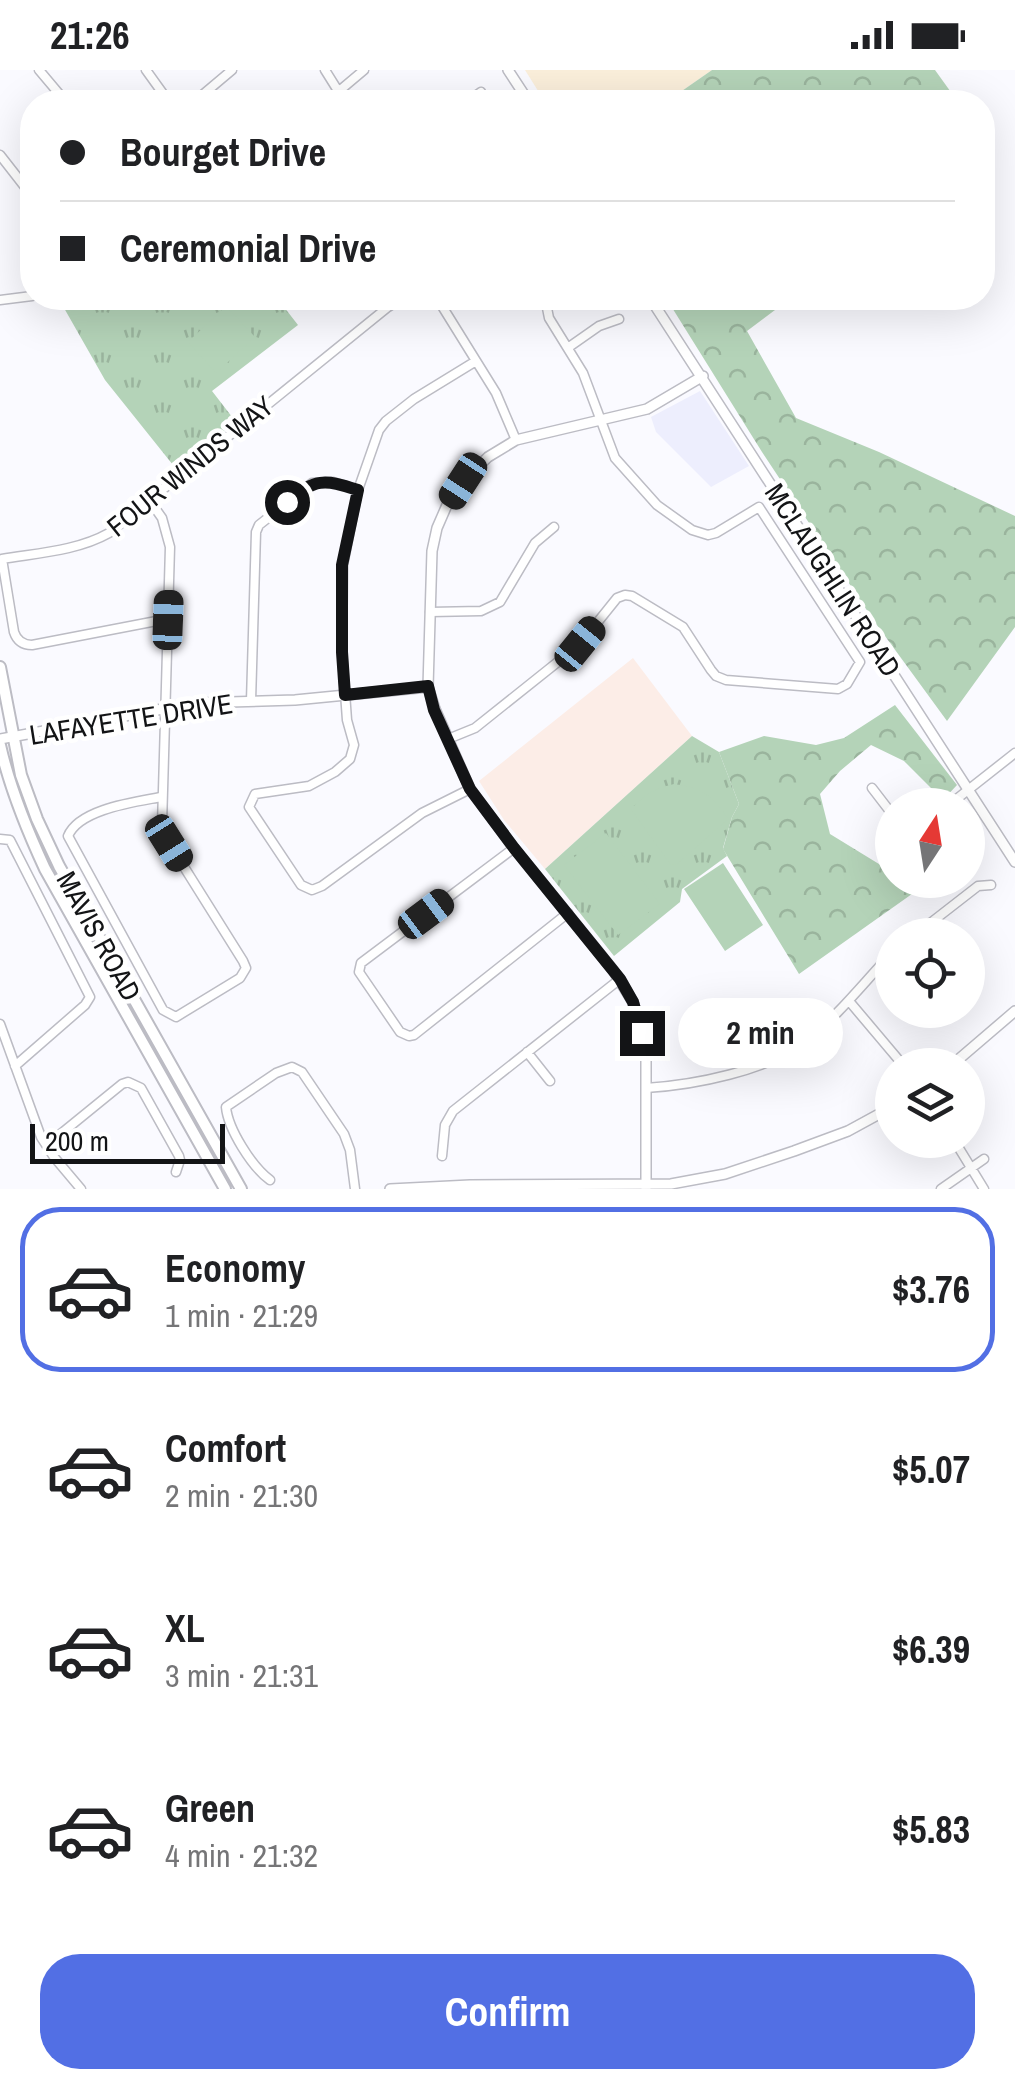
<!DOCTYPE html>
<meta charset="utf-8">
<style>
:root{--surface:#fff;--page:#f2f2f2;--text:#202124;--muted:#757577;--line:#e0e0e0;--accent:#526fe4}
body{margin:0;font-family:"Archivo Narrow",sans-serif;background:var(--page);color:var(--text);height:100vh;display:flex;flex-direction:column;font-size:38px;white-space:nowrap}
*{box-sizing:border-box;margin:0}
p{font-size:32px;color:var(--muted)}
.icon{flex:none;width:55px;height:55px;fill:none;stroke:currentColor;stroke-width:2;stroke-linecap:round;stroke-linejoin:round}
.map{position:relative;height:1119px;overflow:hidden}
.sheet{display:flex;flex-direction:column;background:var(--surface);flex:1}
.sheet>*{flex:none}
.guide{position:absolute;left:20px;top:20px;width:975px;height:220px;border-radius:40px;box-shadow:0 10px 40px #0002;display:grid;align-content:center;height:220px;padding:0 40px;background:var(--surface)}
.needle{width:65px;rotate:12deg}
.buttons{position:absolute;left:875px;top:718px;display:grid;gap:20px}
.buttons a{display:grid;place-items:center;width:110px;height:110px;border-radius:50%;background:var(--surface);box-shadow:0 10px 40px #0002;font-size:50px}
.scale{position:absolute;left:30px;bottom:25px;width:195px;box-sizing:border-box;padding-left:10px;border:5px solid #131416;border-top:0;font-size:28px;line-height:35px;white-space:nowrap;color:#131416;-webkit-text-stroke:8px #fff;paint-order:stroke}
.end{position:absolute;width:45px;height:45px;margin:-22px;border:12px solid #131416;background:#fff;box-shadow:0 0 0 5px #fff}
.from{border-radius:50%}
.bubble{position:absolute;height:70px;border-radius:35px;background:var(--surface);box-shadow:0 10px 40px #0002;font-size:32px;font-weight:700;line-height:70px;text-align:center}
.car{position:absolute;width:30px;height:60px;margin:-30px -15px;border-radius:12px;box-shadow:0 0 8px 2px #0007;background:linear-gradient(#222 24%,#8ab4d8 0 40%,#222 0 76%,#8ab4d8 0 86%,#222 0)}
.guide b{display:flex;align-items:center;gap:35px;height:95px;font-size:38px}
.guide b+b{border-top:2px solid var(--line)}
.guide i{width:25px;height:25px;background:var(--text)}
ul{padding:18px 0 0;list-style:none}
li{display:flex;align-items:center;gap:30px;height:165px;margin:0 20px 15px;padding:0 20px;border:5px solid transparent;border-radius:40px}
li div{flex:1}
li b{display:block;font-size:38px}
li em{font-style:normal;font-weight:700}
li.current{border-color:var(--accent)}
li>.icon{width:90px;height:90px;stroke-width:1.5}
.button{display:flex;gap:20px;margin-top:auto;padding:20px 40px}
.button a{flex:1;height:115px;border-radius:40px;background:var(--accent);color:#fff;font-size:40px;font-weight:700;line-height:115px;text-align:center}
.status{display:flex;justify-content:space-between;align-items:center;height:70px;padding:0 50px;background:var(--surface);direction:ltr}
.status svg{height:28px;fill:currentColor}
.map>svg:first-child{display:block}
.built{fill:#edeefd}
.industrial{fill:#fbefdb}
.education{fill:#fcede7}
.forest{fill:url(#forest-crowns)}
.park{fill:url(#park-tufts)}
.pitch{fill:#b4d3b8}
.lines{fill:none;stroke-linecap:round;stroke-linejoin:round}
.minor-casing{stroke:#bcbcc4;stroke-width:11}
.tertiary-casing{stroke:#bcbcc4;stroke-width:12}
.secondary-casing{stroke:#bcbcc4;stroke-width:14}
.minor{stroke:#fff;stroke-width:8}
.tertiary{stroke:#fff;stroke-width:9}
.secondary{stroke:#fff;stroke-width:10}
.route{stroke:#131416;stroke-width:12}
.labels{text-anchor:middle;stroke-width:9;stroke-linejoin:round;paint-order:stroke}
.street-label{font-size:28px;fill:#131416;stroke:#fff}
</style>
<div class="status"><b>21:26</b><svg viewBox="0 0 49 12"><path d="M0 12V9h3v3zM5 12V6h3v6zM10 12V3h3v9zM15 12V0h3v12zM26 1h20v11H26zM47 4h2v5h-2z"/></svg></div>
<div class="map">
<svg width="1015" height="1119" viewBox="0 0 1015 1119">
<defs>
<pattern id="forest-crowns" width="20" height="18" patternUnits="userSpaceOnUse" patternTransform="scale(2.5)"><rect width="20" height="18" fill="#b4d3b8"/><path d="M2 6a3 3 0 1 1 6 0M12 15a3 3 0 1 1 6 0" fill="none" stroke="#9ab49d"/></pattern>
<pattern id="park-tufts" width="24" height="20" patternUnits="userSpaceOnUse" patternTransform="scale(2.5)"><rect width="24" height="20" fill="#b4d3b8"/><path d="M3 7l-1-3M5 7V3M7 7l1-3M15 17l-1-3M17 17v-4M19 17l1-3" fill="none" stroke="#9ab49d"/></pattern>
</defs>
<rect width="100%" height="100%" fill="#fafaff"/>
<path class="built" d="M 700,321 L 749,396 L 711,417 L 656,362 L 651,347 Z"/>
<path class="industrial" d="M 525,0 L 712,0 L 666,32 L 545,32 Z"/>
<path class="education" d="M 633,588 L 692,666 L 545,799 L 504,750 L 479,711 Z"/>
<path class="forest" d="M 712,0 L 935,0 L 958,32 L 666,32 Z
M 666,228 L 791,228 L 747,261 L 796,348 L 879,382 L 1015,446 L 1015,557 L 947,651 L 874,551 L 762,382 Z
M 895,635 L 957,715 L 943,730 L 904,691 L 871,675 L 840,701 L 820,724 L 830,764 L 892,802 L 892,810 L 905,810 L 919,819 L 799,904 L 723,779 L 732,747 L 739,734 L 719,682 L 764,666 L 816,675 L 844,668 Z"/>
<path class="park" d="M 115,228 L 277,228 L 298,255 L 212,321 L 236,352 L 177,400 L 105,310 L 64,238 Z
M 692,666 L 719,682 L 739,734 L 732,747 L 723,778 L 727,786 L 682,819 L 680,832 L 614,886 L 545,799 Z"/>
<path class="pitch" d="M 226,236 L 255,267 L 216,303 L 188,272 Z
M 674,714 C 700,717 714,726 728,749 L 676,795 L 670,794 L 631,739 C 644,725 655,718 674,714 Z
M 606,763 L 660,834 L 618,865 L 564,795 Z
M 723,793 L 763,855 L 725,881 L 684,819 Z"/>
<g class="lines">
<defs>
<path id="minor" d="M 39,0 L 66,32
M 146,0 L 169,32
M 325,0 L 345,32
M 194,32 L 232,0
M 326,32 L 364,0
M 467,32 L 481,22
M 0,85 L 25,117 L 32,132
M 437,228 L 496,323 L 516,370
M 0,230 L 32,226
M 569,277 L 599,256 L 619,249
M 150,431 L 162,448 L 170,477 L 162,755 L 169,773 L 243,891 L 246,898 L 240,908 L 176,947 L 163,940 L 68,766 C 79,739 135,732 161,727
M 430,542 L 481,541 L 500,532 L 535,473 L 554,457
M 167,549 L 32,575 C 23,575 17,571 14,562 L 2,489 C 37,483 77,481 109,463 L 388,237 L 402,228
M 251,631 L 256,462 L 259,455 L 312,413 L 333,412 L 358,420
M 448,669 L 475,658 L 569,583 L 580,574 L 617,528 L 625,525 L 632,526 L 683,557 L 711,600 L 716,606 L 726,610 L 838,619 L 847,614 L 860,592 L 759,437 L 716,463 L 708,465 L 692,460 L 657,435 L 615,388 L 583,303 L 549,248 L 545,228
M 872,718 L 892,744
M 470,719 L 422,743 L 322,816 L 312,820 L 301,815 L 249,737 L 255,724 L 309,716 L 335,702 L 350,689 L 354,675 L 347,650 L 342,582 L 343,495 L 358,420 L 379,360 L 386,351 L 414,329 L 476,291
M 949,735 L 1015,683
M 0,769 L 10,770 L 90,927 L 85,935 L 15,996
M 514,778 L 361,893 L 359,902 L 400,962 L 409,966 L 414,965 L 568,843
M 915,865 L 978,816 L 991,815
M 849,931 L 903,995
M 0,954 L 41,1067 L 54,1087 L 81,1119
M 527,982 L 550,1011
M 646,1018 C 694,1015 767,1001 806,971 C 839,945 864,912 892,883
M 954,1070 L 984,1119
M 47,1075 L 122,1014 L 128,1012 L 141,1018 L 179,1086 L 180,1090 L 176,1102
M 442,1086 L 445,1055 L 453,1041 L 620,909
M 270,1110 C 252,1097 228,1059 226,1037 L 276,1003 L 292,997 L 302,1002 L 344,1064 L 350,1080 L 355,1119
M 941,1119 L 984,1089"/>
<path id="tertiary" d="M 508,0 L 529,32
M 650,228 L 1015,792
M 0,669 L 195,633 L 295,630 L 428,617
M 952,995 L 1015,941
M 390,1119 L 470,1115 L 671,1114 L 725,1104 L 794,1081 L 848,1061 L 892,1037
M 646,1119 L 646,984 L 633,932 L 613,900 L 514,778 L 470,719 L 435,639 L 428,617 L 432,481 L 437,458 L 447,435 L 463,411 L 488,387 L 516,370 L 647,339 L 703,306"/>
<path id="secondary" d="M 0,597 L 21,705 L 37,749 L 59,796 L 241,1119
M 0,675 C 10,719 26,758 45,799 L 225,1119"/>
</defs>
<use href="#minor" class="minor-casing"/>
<use href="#tertiary" class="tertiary-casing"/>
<use href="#secondary" class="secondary-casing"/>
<use href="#minor" class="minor"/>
<use href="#tertiary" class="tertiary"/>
<use href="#secondary" class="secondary"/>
</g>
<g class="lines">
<path class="route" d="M 287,432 C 315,408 324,409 358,420 L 342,495 L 342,582 L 345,625 L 428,616 L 434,640 L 470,719 L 514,778 L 620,909 L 633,932 L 642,963"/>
</g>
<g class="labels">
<g class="street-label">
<text transform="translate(190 396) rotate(-39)" y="10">FOUR WINDS WAY</text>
<text transform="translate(833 510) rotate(57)" y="10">MCLAUGHLIN ROAD</text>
<text transform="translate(131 649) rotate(-9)" y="10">LAFAYETTE DRIVE</text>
<text transform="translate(99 866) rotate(61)" y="10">MAVIS ROAD</text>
</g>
</g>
</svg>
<div class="buttons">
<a><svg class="needle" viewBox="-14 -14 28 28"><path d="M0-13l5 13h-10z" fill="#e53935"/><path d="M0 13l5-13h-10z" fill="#757577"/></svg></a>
<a><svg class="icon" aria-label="locate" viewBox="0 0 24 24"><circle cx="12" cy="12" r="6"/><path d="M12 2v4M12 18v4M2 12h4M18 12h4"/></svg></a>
<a><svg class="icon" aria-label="layers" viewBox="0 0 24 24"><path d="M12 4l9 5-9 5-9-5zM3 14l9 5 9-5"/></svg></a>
</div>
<div class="scale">200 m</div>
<i class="end from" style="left:287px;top:432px"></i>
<i class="end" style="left:642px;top:963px"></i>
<div class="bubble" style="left:678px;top:928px;width:165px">2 min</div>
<i class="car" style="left:463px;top:411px;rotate:213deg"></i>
<i class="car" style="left:168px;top:550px;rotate:2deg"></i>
<i class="car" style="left:580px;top:574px;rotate:39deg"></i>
<i class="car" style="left:169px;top:773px;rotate:148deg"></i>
<i class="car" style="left:426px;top:844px;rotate:53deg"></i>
<div class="guide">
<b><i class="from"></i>Bourget Drive</b>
<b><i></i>Ceremonial Drive</b>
</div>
</div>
<section class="sheet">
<ul>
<li class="current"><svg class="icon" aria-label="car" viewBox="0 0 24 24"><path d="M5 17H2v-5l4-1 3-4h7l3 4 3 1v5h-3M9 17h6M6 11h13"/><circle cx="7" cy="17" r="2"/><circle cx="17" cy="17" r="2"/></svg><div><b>Economy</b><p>1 min · 21:29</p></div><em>$3.76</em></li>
<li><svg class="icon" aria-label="car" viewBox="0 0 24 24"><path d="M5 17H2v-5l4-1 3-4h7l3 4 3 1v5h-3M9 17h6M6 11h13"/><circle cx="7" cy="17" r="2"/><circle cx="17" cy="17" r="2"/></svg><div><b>Comfort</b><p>2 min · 21:30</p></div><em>$5.07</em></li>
<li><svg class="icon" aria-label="car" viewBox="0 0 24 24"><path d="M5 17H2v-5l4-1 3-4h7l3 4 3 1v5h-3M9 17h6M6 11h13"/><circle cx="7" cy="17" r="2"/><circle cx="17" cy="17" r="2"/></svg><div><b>XL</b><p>3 min · 21:31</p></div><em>$6.39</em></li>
<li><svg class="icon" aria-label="car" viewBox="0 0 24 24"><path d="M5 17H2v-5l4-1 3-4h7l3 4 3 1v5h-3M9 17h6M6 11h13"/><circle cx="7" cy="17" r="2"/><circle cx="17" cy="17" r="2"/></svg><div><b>Green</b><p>4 min · 21:32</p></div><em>$5.83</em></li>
</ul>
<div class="button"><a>Confirm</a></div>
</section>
